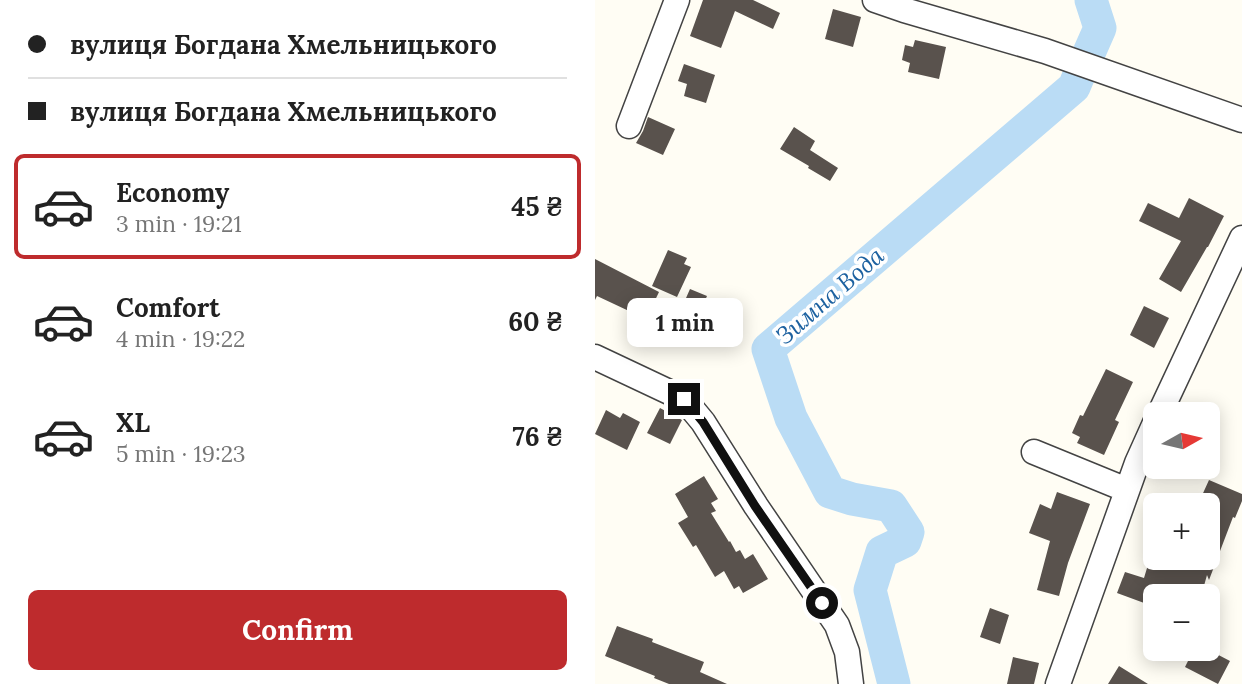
<!DOCTYPE html>
<meta charset="utf-8">
<style>
:root{--surface:#fff;--page:#f2f2f2;--text:#222;--muted:#767676;--line:#e0e0e0;--accent:#be2b2d}
body{margin:0;font-family:Lora,serif;background:var(--page);color:var(--text);height:100vh;display:flex;flex-direction:column;font-size:26px;white-space:nowrap}
*{box-sizing:border-box;margin:0}
p{font-size:23px;color:var(--muted)}
.icon{flex:none;width:38px;height:38px;fill:none;stroke:currentColor;stroke-width:2;stroke-linecap:round;stroke-linejoin:round}
.map{position:relative;flex:1;overflow:hidden}
.side{display:flex;flex-direction:column;background:var(--surface);width:595px}
.side>*{flex:none}
.guide{display:grid;align-content:center;height:154px;padding:0 28px;background:var(--surface)}
.needle{width:46px;rotate:82deg}
.tools{position:absolute;left:548px;top:402px;display:grid;gap:14px}
.tools a{display:grid;place-items:center;width:77px;height:77px;border-radius:10px;background:var(--surface);box-shadow:0 4px 18px #0003;font-size:35px}
.end{position:absolute;width:32px;height:32px;margin:-16px;border:9px solid #101010;background:#fff;box-shadow:0 0 0 4px #fff}
.from{border-radius:50%}
.bubble{position:absolute;height:49px;border-radius:10px;background:var(--surface);box-shadow:0 4px 18px #0003;font-size:23px;font-weight:700;line-height:49px;text-align:center}
.guide b{display:flex;align-items:center;gap:24px;height:66px;font-size:26px}
.guide b+b{border-top:2px solid var(--line)}
.guide i{width:18px;height:18px;background:var(--text)}
ul{padding:0;list-style:none}
li{display:flex;align-items:center;gap:21px;height:105px;margin:0 14px 10px;padding:0 14px;border:4px solid transparent;border-radius:10px}
li div{flex:1}
li b{display:block;font-size:26px}
li em{font-style:normal;font-weight:700}
li.selected{border-color:var(--accent)}
li>.icon{width:63px;height:63px;stroke-width:1.5}
.action{display:flex;gap:14px;margin-top:auto;padding:14px 28px}
.action a{flex:1;height:80px;border-radius:10px;background:var(--accent);color:#fff;font-size:28px;font-weight:700;line-height:80px;text-align:center}
main{display:flex;flex:1;min-height:0}
.map>svg:first-child{display:block}
.lines{fill:none;stroke-linecap:round;stroke-linejoin:round}
.river{stroke:#badcf5;stroke-width:33}
.building{fill:#59524d}
.minor-casing{stroke:#434343;stroke-width:27}
.minor{stroke:#fff;stroke-width:24}
.route{stroke:#101010;stroke-width:9}
.labels{text-anchor:middle;stroke-width:7;stroke-linejoin:round;paint-order:stroke}
.water-label{font-size:24px;font-style:italic;fill:#1c61a0;stroke:#fff}
</style>
<main>
<section class="side">
<div class="guide">
<b><i class="from"></i>вулиця Богдана Хмельницького</b>
<b><i></i>вулиця Богдана Хмельницького</b>
</div>
<ul>
<li class="selected"><svg class="icon" aria-label="car" viewBox="0 0 24 24"><path d="M5 17H2v-5l4-1 3-4h7l3 4 3 1v5h-3M9 17h6M6 11h13"/><circle cx="7" cy="17" r="2"/><circle cx="17" cy="17" r="2"/></svg><div><b>Economy</b><p>3 min · 19:21</p></div><em>45 ₴</em></li>
<li><svg class="icon" aria-label="car" viewBox="0 0 24 24"><path d="M5 17H2v-5l4-1 3-4h7l3 4 3 1v5h-3M9 17h6M6 11h13"/><circle cx="7" cy="17" r="2"/><circle cx="17" cy="17" r="2"/></svg><div><b>Comfort</b><p>4 min · 19:22</p></div><em>60 ₴</em></li>
<li><svg class="icon" aria-label="car" viewBox="0 0 24 24"><path d="M5 17H2v-5l4-1 3-4h7l3 4 3 1v5h-3M9 17h6M6 11h13"/><circle cx="7" cy="17" r="2"/><circle cx="17" cy="17" r="2"/></svg><div><b>XL</b><p>5 min · 19:23</p></div><em>76 ₴</em></li>
</ul>
<div class="action"><a>Confirm</a></div>
</section>
<div class="map">
<svg width="647" height="684" viewBox="0 0 647 684">
<rect width="100%" height="100%" fill="#fffdf4"/>
<g class="lines">
<path class="river" d="M 494,53 L 505,28 L 496,0
M 299,684 L 275,590 L 287,552 L 310,541 L 313,532 L 296,506 L 257,499 L 235,492 L 196,418 L 173,349 L 479,87 L 484,75"/>
</g>
<path class="building" d="M 108,0 L 158,0 L 185,13 L 178,29 L 140,11 L 126,48 L 95,36 Z
M 238,9 L 266,17 L 258,47 L 230,39 Z
M 320,40 L 351,47 L 344,79 L 313,72 L 315,63 L 307,60 L 310,45 L 318,47 Z
M 89,64 L 120,75 L 111,103 L 89,96 L 92,84 L 83,81 Z
M 53,117 L 80,129 L 68,155 L 41,143 L 48,131 Z
M 199,127 L 220,141 L 215,150 L 243,168 L 235,181 L 213,168 L 214,166 L 185,149 Z
M 594,198 L 629,216 L 613,247 L 612,247 L 586,292 L 564,279 L 586,241 L 544,221 L 553,203 L 584,218 Z
M 73,250 L 92,258 L 89,264 L 96,267 L 82,297 L 57,286 Z
M 0,259 L 64,292 L 51,319 L 2,296 L 0,300 Z
M 95,289 L 112,296 L 106,310 L 115,314 L 102,344 L 76,332 Z
M 549,306 L 574,318 L 559,348 L 535,335 Z
M 511,369 L 538,382 L 520,420 L 524,422 L 509,455 L 482,443 L 485,437 L 477,433 L 485,415 L 488,416 Z
M 65,408 L 87,420 L 75,444 L 52,433 Z
M 11,410 L 25,418 L 28,413 L 45,422 L 32,450 L 0,434 Z
M 109,476 L 123,499 L 116,503 L 121,511 L 116,513 L 134,542 L 135,541 L 141,552 L 145,550 L 150,559 L 158,554 L 173,579 L 148,593 L 144,586 L 139,589 L 129,571 L 120,577 L 101,545 L 98,547 L 83,523 L 93,517 L 80,494 Z
M 614,480 L 647,494 L 647,501 L 640,518 L 638,517 L 614,580 L 612,575 L 607,593 L 586,587 L 583,597 L 560,597 L 560,607 L 522,593 L 530,572 L 549,578 L 555,558 L 612,558 L 612,506 L 604,502 Z
M 462,492 L 495,504 L 473,563 L 464,596 L 442,590 L 455,541 L 434,533 L 445,504 L 456,509 Z
M 395,608 L 414,615 L 405,644 L 385,637 Z
M 22,626 L 58,639 L 57,642 L 109,662 L 105,672 L 132,684 L 74,684 L 59,678 L 60,676 L 10,656 Z
M 599,649 L 612,649 L 635,661 L 623,684 L 590,667 Z
M 418,657 L 444,663 L 439,684 L 412,684 Z
M 524,666 L 553,684 L 513,684 Z"/>
<g class="lines">
<defs>
<path id="minor" d="M 280,0 L 309,10 L 450,51 L 647,120
M 34,126 L 82,0
M 0,357 L 89,399 L 108,422 L 161,506 L 242,625 L 252,652 L 256,684
M 564,415 L 647,238
M 439,452 L 532,490
M 463,684 L 542,463 L 560,423"/>
</defs>
<use href="#minor" class="minor-casing"/>
<use href="#minor" class="minor"/>
</g>
<g class="lines">
<path class="route" d="M 89,399 L 108,422 L 160,506 L 227,603"/>
</g>
<g class="labels">
<g class="water-label">
<text transform="translate(235 296) rotate(-41)" y="8">Зимна Вода</text>
</g>
</g>
</svg>
<div class="tools">
<a><svg class="needle" viewBox="-14 -14 28 28"><path d="M0-13l5 13h-10z" fill="#e53935"/><path d="M0 13l5-13h-10z" fill="#767676"/></svg></a>
<a>+</a>
<a>−</a>
</div>
<i class="end from" style="left:227px;top:603px"></i>
<i class="end" style="left:89px;top:399px"></i>
<div class="bubble" style="left:32px;top:298px;width:116px">1 min</div>
</div>
</main>
